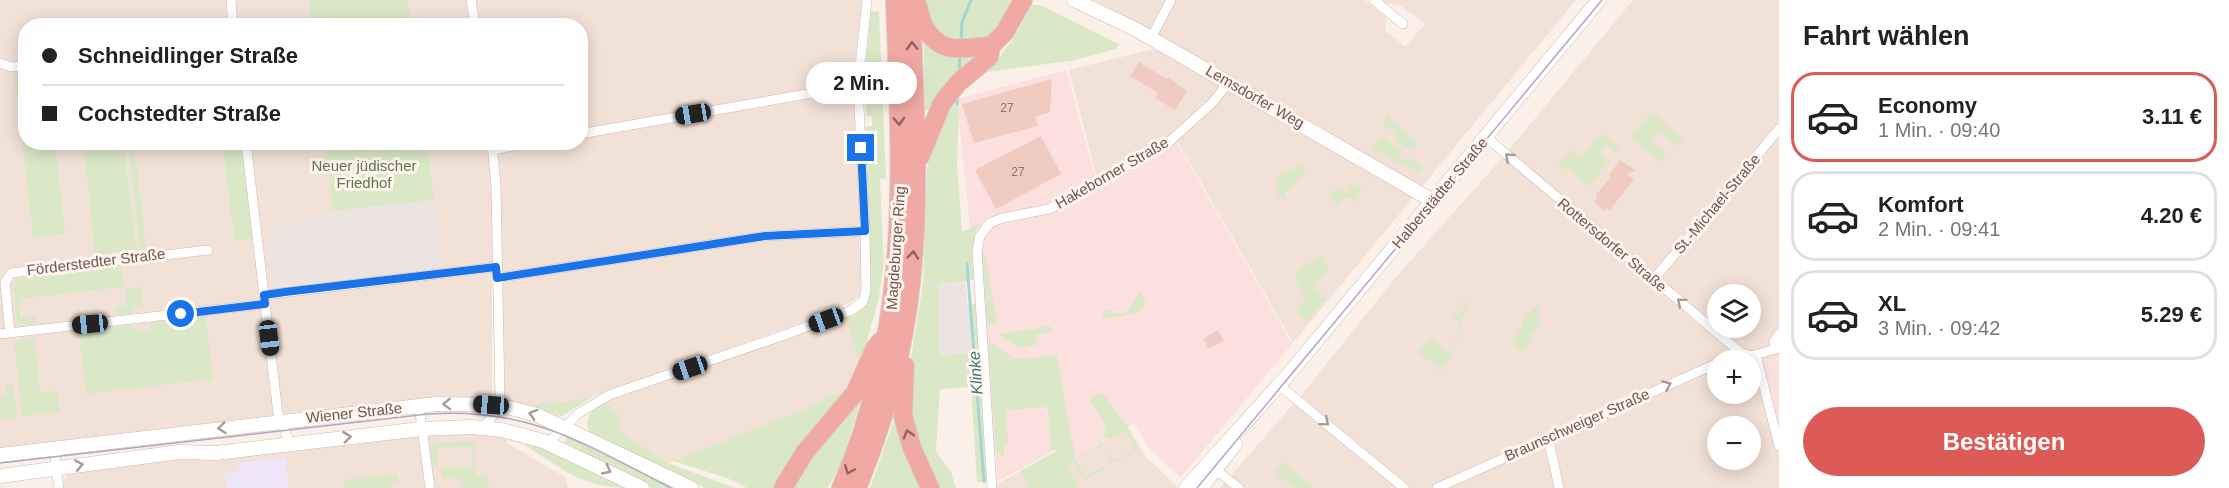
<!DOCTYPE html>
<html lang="de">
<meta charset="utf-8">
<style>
:root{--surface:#fff;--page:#f2f2f2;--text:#222;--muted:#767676;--line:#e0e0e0;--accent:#dd5b56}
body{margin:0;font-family:Arial,sans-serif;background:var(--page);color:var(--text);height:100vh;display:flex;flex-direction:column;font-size:22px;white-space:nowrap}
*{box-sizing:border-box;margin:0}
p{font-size:20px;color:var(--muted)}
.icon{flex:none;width:33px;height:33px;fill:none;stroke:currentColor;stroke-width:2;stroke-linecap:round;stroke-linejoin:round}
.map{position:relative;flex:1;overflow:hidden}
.side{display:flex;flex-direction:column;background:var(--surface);width:450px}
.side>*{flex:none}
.top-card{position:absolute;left:18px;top:18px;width:570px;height:132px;border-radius:24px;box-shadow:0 3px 15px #0003;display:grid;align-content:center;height:132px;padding:0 24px;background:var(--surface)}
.controls{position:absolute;left:1707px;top:284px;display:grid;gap:12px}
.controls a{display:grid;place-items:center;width:54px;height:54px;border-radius:50%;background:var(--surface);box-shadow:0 3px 15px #0003;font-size:30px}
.end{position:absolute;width:27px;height:27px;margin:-14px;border:8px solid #1a73e8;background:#fff;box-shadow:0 0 0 3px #fff}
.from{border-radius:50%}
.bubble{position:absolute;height:42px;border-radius:21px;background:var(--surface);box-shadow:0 3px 15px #0003;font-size:20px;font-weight:600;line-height:42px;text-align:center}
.car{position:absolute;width:18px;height:36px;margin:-18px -9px;border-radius:8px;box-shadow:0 0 4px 2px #0007;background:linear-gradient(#222 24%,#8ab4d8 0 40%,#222 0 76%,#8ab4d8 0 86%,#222 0)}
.top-card b{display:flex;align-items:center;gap:21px;height:57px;font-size:22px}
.top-card b+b{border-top:2px solid var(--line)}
.top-card i{width:15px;height:15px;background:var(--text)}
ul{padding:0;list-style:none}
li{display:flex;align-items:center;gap:18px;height:90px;margin:0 12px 9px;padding:0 12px;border:3px solid var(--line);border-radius:24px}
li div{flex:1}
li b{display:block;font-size:22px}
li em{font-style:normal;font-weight:600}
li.on{border-color:var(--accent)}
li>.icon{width:54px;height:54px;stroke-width:1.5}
h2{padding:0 24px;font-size:27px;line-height:72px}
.cta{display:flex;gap:12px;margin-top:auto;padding:12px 24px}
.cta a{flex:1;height:69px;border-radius:36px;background:var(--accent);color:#fff;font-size:24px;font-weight:600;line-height:69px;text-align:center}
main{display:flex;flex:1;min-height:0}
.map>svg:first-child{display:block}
.residential{fill:#f2e1d7;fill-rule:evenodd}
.commercial{fill:#fbe0dd}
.industrial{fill:#ece4e1}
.education{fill:#ede5f8}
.green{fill:#dbe8c7}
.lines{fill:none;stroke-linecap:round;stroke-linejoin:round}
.stream{stroke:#a4d5d4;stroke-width:3}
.building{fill:#efcbc2}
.street-casing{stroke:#cfb9b2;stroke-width:10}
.secondary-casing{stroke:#d1b8af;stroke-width:15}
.highway-casing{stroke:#d8cfcd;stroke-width:20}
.street{stroke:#fff;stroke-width:9}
.secondary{stroke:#fff;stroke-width:14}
.highway{stroke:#f1aaa3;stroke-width:18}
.tram{stroke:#b1a7c5;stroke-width:1.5}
.oneway{stroke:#8d655f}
.oneway2{stroke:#ac9895}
.route{stroke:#1a73e8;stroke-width:8}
.labels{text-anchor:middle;stroke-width:6;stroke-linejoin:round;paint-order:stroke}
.number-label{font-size:12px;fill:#93726b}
.street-label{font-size:15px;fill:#74544e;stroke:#fef5ee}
.park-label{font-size:15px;fill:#5e7846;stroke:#fef5ee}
.water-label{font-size:16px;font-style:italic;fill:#427877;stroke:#fef5ee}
</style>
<main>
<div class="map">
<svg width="1779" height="488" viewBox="0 0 1779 488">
<rect width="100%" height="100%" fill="#fbf0e8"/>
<path class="residential" d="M 0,0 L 309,0 L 312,25 L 26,26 L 25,71 L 15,72 L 33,238 L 66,234 L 55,143 L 83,143 L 95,256 L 137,251 L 124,143 L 128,143 L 140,250 L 147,249 L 134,143 L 222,143 L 234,240 L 242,143 L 325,142 L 333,211 L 267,231 L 441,267 L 427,143 L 580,142 L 580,26 L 411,25 L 408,0 L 863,0 L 853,78 L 851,81 L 839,84 L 840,92 L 851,96 L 854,104 L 860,220 L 857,226 L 852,227 L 742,235 L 492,274 L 492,399 L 0,451 ZM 20,278 L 124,287 L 19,299 L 23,325 L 17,322 ZM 150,324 L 213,379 L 79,330 L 134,325 L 135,331 L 151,329 Z
M 1094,0 L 1365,0 L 1386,17 L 1385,30 L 1405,47 L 1425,24 L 1401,6 L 1387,3 L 1383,0 L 1576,0 L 1293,343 L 1178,142 L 1099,186 L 1069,70 L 1154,49 L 1167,40 Z
M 1633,0 L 1779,0 L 1779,358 L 1762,363 L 1779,426 L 1779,488 L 1220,488 L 1303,393 L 1397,276 L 1503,157 ZM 1718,294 L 1750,294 L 1750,327 L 1718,327 ZM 1718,360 L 1750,360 L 1750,393 L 1718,393 ZM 1718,426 L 1750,426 L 1750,459 L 1718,459 Z
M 855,235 L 860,238 L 862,242 L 862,293 L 853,301 L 816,318 L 613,389 L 594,396 L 562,416 L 555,417 L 507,401 L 505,397 L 501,286 L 506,279 L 774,238 Z
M 846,317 L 860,366 L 849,390 L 826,397 L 812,406 L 668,463 L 620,432 L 605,402 Z
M 1128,428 L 1146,457 L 1178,487 L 1177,488 L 989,488 L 1057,452 L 1064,464 Z
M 413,432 L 508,434 L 507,443 L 565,477 L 568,488 L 62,488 L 62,484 L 69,471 Z"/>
<path class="commercial" d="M 1066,70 L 1098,188 L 1177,143 L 1292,344 L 1181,477 L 1151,451 L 1134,423 L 1065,462 L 1057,449 L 998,481 L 989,476 L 969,218 L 957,99 Z
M 1779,358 L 1779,426 L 1762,362 Z"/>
<path class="industrial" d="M 434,200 L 441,267 L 273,289 L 267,231 L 333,211 Z
M 965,281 L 973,353 L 939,357 L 938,284 Z"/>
<path class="education" d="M 285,457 L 289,488 L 227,488 L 224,473 L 239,471 L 239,463 Z"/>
<path class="green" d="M 309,0 L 408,0 L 411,25 L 312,25 Z
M 923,0 L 1014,0 L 985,52 L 945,84 L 930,111 L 925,110 Z
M 1032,5 L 1040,5 L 1119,44 L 1116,49 L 1075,60 L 988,72 L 1014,38 Z
M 879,11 L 886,178 L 880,179 L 884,263 L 879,297 L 860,366 L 846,317 C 863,313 868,305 871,288 L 865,127 L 872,126 L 872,117 L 866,116 L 866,60 L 871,12 Z
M 25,71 L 26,142 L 55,143 L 66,234 L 33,238 L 14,72 Z
M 959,105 L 957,166 L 962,232 L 980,223 L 975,233 L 973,280 L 938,284 L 939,356 L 973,353 L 968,305 L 976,304 L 989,480 L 989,483 L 977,482 L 971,387 L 940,389 L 936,451 L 951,472 L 956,488 L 937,488 L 911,425 L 909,370 L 923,284 L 927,168 L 934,138 L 951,106 Z
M 1652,112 L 1683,139 L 1677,146 L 1659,131 L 1651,140 L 1667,153 L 1660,162 L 1630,137 Z
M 1388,115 L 1418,144 L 1414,149 C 1400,148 1398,140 1393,130 L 1385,127 L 1384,122 Z
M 1601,133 L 1620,149 L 1615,153 L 1606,145 L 1600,153 L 1609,162 L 1588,186 L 1570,170 L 1568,172 L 1558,164 L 1566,155 L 1578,160 L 1568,151 L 1570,149 L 1580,158 Z
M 1380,138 L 1385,138 L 1401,150 L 1399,154 L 1403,160 L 1412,158 L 1424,168 L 1419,174 L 1410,167 L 1407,168 L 1373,148 Z
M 83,143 L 124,143 L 137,251 L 95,256 Z
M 128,143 L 134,143 L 147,250 L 140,251 Z
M 222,143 L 242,143 L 254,238 L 234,240 Z
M 325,143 L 427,143 L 434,200 L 333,211 Z
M 1300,165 L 1306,168 C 1300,179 1295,186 1284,192 L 1287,198 L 1284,199 L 1282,196 L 1278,199 L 1276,194 L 1279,191 L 1274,183 L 1279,180 L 1277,177 Z
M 1352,184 L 1362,189 L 1355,202 L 1347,196 L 1337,207 L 1330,194 L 1340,187 L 1346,195 Z
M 985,253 L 997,324 L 987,325 L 982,254 Z
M 1321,255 L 1329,268 L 1313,286 L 1326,299 L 1307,321 L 1298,314 L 1297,309 L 1306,297 L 1295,279 L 1297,271 Z
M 121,266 L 124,287 L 20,299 L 21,317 L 36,316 L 36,324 L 23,325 L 17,322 L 13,284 L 20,278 Z
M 142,287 L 143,306 L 135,307 L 132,313 L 115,315 L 115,307 L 127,305 L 126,288 Z
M 1140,292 L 1146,303 C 1140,317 1116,317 1102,318 L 1104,311 L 1108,310 L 1113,314 L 1125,313 Z
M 1462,300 L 1467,304 L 1452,356 L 1440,371 L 1437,369 L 1439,366 L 1417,353 L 1430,338 L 1449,353 L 1453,348 L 1460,323 L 1452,316 L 1452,312 L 1459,315 L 1466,306 L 1460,302 Z
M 1535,307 L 1539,310 L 1540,324 L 1527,338 L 1531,342 L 1523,352 L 1511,342 L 1524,326 L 1521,323 Z
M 206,316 L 213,379 L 86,394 L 79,330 L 133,325 L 135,331 L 150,329 L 150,323 Z
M 1051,326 L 1052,332 L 1036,335 L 1037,345 L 1018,348 L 998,334 Z
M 22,339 L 35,341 L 40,392 L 57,391 L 60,412 L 22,416 L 14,340 Z
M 988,341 L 1015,359 L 1057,355 L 1075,457 L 1111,437 L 1106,439 L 1102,431 L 1107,428 L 1089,400 L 1102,392 L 1128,427 L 1139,449 L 1112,463 L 1108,456 L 1111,454 L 1115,460 L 1135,448 L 1125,431 L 1100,444 L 1102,448 L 1100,449 L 1097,446 L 1075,458 L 1085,476 L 1104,466 L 1105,469 L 1084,479 L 1073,462 L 1067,465 L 1079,488 L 1027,488 L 1029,486 L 1020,471 L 1057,451 L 1056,449 L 1051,451 L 1048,407 L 1006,410 L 1008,444 L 1004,445 L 1004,457 L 996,452 Z
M 13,383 L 17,418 L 0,420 L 0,396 L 7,395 L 6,385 Z
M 849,390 L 828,417 L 797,447 L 772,488 L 747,488 L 727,478 L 673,461 L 812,406 L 826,397 Z
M 594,396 L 562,416 L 526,405 L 565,402 Z
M 862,397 L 841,463 L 828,488 L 792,488 L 806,461 Z
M 605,402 L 620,417 L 620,432 L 668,463 L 735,488 L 706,488 L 594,436 C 579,423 591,410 605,402 Z
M 895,417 L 924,488 L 870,488 Z
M 568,435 L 675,488 L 652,488 L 564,443 Z
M 527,439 L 630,488 C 583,488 564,470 526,446 Z
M 475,441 L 476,475 L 486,475 L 490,488 L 464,488 L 458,477 L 443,479 L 441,468 L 473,468 L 472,444 L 471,447 L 438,448 L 438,465 L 432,466 L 430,446 L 432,443 Z
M 1282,462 L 1315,488 L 1294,488 L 1275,472 Z
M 398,474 L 398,482 L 391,483 L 392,488 L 344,488 L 344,480 Z"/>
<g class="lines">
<path class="stream" d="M 961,41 L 962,22 L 971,0
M 959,74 L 960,54
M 957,104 L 957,96
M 967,264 L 984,481"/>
</g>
<path class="building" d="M 1139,62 L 1167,79 L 1168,77 L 1187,91 L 1175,110 L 1155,98 L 1158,93 L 1130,76 Z
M 1052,79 L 1050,112 L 1035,117 L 1038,126 L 974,143 L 962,104 Z
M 1041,136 L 1061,174 L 996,209 L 975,170 Z
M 1620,160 L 1636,171 L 1627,174 L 1634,179 L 1610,210 L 1607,208 L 1604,211 L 1594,202 L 1597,198 L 1595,196 L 1611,177 L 1609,175 Z
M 1218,330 L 1224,341 L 1209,349 L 1203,339 Z"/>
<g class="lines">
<defs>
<path id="street" d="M 231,0 L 233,26
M 471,0 L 475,26
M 1374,0 L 1403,24
M 1151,38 L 1171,0
M 0,63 L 11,67 L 26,66
M 580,134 L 858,85
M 1486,137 L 1740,352 L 1751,356 L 1779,348
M 246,142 L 278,414 L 290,444
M 493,150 L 535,142
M 497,278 L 765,236 L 865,231
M 1654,279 L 1779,129
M 264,295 L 496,267
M 10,333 L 5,283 L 11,273 L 208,250
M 0,334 L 265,304
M 1776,348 L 1774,342 L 1779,334
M 1756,355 L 1779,446
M 1724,360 L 1740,352
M 1279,385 L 1404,488
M 419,406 L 430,488
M 483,428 L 494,414 L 500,400 L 496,187 L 492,142
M 1548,437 L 1559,488
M 548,443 L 579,413 L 609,395 L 776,338 L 850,311 L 863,302 L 866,290 L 865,231 L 858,85 L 867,0
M 57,447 L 55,462 L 59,488
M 1211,466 L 1239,488
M 992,488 L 977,252 L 980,236 L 990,223 L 1003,218 L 1049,209 L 1158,148 L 1169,142 L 1212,103 L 1229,82
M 1437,488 L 1718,363"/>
<path id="secondary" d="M 1074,0 L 1135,29 L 1433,201
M 0,455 L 436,404 L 499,405 L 537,415 L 691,488
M 0,476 L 179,452 L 216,453 L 421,429 L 471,427 L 502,430 L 543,441 L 642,488
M 1186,488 L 1288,375 L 1599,0
M 1201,488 L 1235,444"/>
<path id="highway" d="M 917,4 C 920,11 920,19 924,26 C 941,57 964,47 991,46
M 920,157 L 942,103 L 958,83 L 989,57 L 991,46 L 1005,32 L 1023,0
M 905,366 L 903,416 L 912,448 L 930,488
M 783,488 L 805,452 L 855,393 L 875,348 L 881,341
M 841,488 C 912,324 901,173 895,0
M 857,488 C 880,432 898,374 907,313 C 923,210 914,104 911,0"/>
</defs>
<use href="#street" class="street-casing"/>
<use href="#secondary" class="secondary-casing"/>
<use href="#highway" class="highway-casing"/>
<use href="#street" class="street"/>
<use href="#secondary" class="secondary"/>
<use href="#highway" class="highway"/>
<path class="tram" d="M 0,463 L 428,414 C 530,407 585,444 671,488
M 1197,488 L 1602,0"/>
</g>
<defs><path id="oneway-chevron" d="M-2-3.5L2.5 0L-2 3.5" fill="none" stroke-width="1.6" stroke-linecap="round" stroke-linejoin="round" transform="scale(1.5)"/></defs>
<g class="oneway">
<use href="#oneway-chevron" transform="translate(912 46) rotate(-92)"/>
<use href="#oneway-chevron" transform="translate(899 121) rotate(88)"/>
<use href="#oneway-chevron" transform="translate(913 255) rotate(-85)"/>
<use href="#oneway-chevron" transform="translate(908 434) rotate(-107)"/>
<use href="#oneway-chevron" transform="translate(849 470) rotate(112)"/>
</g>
<g class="oneway2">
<use href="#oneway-chevron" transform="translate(1509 157) rotate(-139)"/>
<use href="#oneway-chevron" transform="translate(1681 302) rotate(-140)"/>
<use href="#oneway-chevron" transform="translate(1667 385) rotate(-23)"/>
<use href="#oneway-chevron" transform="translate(447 404) rotate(178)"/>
<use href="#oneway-chevron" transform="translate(533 414) rotate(-162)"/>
<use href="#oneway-chevron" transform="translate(1325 422) rotate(40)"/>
<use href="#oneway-chevron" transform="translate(222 428) rotate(174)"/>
<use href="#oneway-chevron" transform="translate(347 437) rotate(-7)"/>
<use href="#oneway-chevron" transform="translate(79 465) rotate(-11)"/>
<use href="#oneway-chevron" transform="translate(607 470) rotate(27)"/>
</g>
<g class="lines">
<path class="route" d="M 181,314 L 265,304 L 264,295 L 285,292 L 496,267 L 497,278 L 765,236 L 865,231 L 861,148"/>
</g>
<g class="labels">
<g class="number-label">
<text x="1007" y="112">27</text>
<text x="1018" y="176">27</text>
</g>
<g class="street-label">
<text transform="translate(1255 97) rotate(30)" y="5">Lemsdorfer Weg</text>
<text transform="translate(1112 173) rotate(-30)" y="5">Hakeborner Straße</text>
<text transform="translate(1440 193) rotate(-50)" y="5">Halberstädter Straße</text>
<text transform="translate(1717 204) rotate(-50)" y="5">St.-Michael-Straße</text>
<text transform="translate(1612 245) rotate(40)" y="5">Rottersdorfer Straße</text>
<text transform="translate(896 248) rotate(-86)" y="5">Magdeburger Ring</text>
<text transform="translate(96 262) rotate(-7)" y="5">Förderstedter Straße</text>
<text transform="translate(354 413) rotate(-6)" y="5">Wiener Straße</text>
<text transform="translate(1577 425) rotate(-24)" y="5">Braunschweiger Straße</text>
</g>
<g class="park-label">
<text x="364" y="171">Neuer jüdischer<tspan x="364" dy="17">Friedhof</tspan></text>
</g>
<g class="water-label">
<text transform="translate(975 373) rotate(-94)" y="6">Klinke</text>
</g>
</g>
</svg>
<div class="controls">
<a><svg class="icon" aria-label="layers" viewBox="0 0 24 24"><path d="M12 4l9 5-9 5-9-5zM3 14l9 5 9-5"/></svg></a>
<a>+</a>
<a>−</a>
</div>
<i class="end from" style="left:181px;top:314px"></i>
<i class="end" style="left:861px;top:148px"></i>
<div class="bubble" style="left:806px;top:62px;width:111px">2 Min.</div>
<i class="car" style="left:693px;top:114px;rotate:260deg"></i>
<i class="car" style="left:826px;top:320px;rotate:250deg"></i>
<i class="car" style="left:90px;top:324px;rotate:264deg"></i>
<i class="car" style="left:269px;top:338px;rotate:173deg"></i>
<i class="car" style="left:690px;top:368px;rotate:251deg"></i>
<i class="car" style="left:491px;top:405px;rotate:274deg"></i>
<div class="top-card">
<b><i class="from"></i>Schneidlinger Straße</b>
<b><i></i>Cochstedter Straße</b>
</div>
</div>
<section class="side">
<h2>Fahrt wählen</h2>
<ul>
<li class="on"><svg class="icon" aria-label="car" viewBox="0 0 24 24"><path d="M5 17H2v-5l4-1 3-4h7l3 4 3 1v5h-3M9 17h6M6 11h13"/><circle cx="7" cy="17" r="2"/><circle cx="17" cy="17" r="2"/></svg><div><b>Economy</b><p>1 Min. · 09:40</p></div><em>3.11 €</em></li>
<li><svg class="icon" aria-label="car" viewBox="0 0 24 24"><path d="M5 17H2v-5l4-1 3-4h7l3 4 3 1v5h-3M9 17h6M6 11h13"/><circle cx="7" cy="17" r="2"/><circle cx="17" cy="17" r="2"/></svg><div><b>Komfort</b><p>2 Min. · 09:41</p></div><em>4.20 €</em></li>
<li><svg class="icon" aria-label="car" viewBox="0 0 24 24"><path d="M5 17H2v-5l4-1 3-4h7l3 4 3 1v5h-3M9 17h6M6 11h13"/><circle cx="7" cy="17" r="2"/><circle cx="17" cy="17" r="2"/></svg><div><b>XL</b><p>3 Min. · 09:42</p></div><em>5.29 €</em></li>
</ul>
<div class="cta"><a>Bestätigen</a></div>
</section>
</main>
